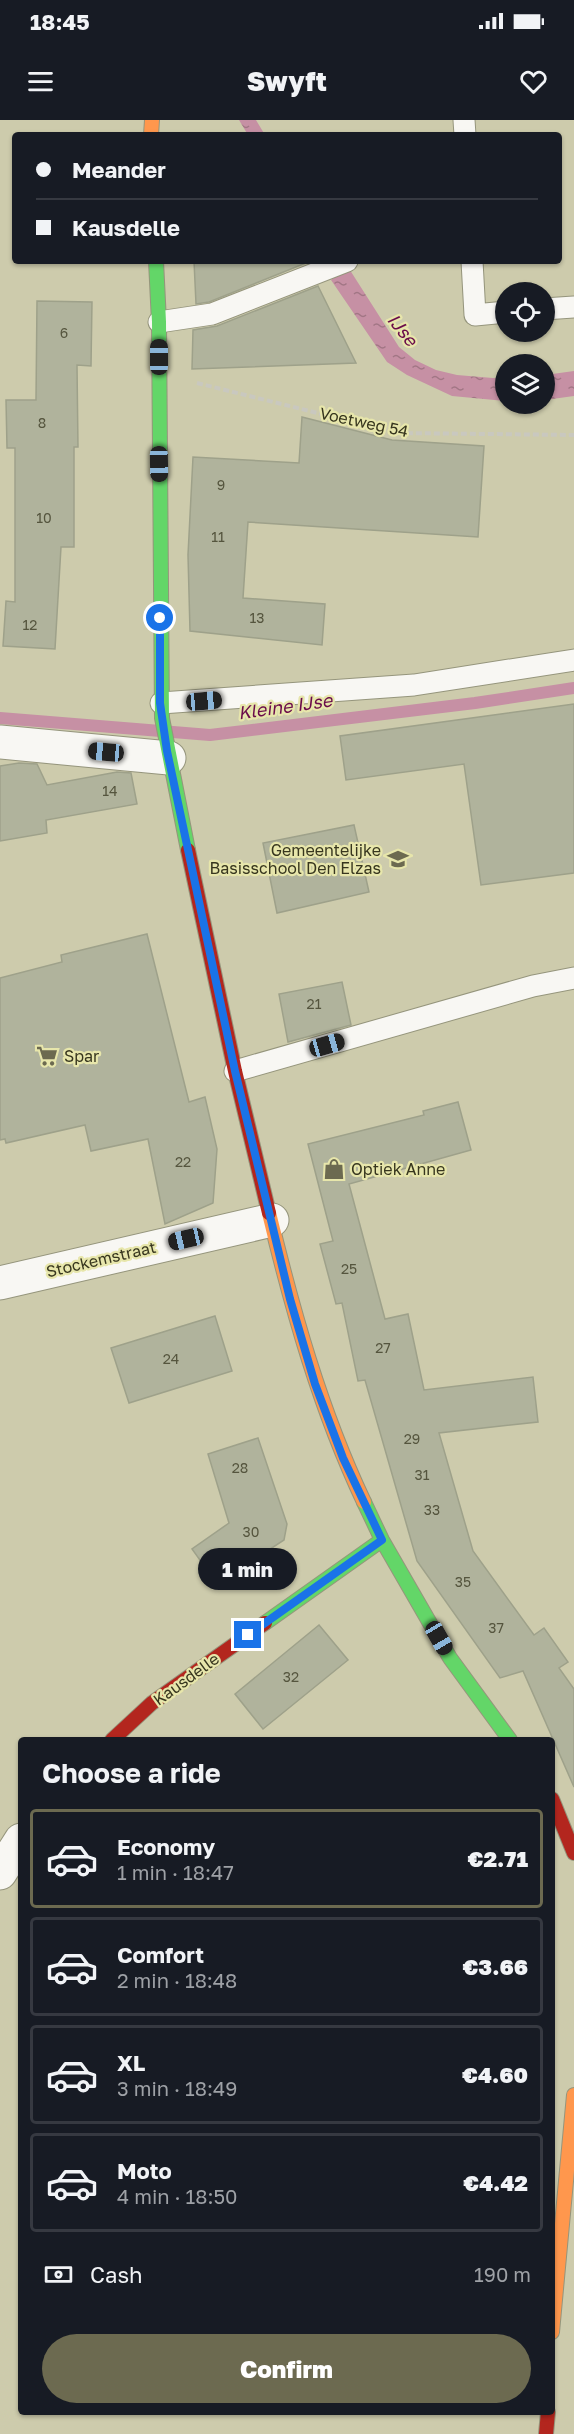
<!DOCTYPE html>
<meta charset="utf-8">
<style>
:root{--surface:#171b24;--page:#242831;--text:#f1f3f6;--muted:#9ea1a6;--line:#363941;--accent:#6c6a50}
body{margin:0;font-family:"Golos Text",sans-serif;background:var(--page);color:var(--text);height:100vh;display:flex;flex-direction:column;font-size:22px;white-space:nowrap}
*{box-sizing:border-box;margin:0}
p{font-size:20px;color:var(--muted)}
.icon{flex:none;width:33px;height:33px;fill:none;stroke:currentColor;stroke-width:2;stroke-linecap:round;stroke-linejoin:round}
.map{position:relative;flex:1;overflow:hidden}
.sheet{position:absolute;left:18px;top:1617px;width:537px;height:678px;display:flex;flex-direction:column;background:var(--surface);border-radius:6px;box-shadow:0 2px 4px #0004}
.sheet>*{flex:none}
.top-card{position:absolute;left:12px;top:12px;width:550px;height:132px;border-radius:6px;box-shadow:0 2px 4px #0004;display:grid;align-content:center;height:132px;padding:0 24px;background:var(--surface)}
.tools{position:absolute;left:495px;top:162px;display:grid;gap:12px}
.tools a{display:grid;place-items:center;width:60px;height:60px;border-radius:50%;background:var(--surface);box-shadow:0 2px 4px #0004;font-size:30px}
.end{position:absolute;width:27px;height:27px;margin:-14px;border:8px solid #1a73e8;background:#fff;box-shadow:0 0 0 3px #fff}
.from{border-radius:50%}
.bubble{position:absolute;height:42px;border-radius:21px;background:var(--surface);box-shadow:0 2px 4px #0004;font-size:20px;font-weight:800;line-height:42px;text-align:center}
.car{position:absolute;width:18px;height:36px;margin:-18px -9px;border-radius:8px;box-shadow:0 0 4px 2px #0007;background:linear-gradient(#222 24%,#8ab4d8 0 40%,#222 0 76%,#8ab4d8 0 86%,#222 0)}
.top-card b{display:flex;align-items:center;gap:21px;height:57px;font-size:22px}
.top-card b+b{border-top:2px solid var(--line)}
.top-card i{width:15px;height:15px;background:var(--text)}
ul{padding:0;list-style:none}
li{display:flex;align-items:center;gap:18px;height:99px;margin:0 12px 9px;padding:0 12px;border:3px solid var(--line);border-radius:6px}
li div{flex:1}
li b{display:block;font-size:22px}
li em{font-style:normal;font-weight:800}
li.selected{border-color:var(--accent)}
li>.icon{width:54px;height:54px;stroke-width:1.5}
h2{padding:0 24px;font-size:27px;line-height:72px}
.pay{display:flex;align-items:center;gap:15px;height:66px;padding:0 24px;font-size:22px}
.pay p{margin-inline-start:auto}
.action{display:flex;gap:12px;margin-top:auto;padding:12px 24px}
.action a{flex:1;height:69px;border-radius:36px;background:var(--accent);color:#fff;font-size:24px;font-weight:800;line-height:69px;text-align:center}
.status{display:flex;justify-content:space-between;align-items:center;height:42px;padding:0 30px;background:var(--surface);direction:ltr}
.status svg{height:16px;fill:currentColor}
header{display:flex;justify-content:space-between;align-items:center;height:78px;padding:0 24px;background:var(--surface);font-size:27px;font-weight:800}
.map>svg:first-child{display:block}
.water{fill:url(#water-ripples)}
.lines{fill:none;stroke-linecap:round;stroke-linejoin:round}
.stream{stroke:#c690a4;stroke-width:12}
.building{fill:#b0b39c;stroke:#9ea18a;stroke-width:1.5}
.lane-casing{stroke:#95957c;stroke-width:23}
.street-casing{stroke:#95957c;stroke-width:35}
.fast-casing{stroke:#95957c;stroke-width:16}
.slow-casing{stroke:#95957c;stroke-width:16}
.jam-casing{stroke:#95957c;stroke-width:16}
.path{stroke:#c9c8bf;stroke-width:4;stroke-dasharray:6 3;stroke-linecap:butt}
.lane{stroke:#f8f7f3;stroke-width:21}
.street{stroke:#f8f7f3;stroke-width:33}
.fast{stroke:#63d668;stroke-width:14}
.slow{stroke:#ff974d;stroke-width:14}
.jam{stroke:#b3261e;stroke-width:14}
.route{stroke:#1a73e8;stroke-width:8}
.labels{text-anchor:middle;stroke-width:4.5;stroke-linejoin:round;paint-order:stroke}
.number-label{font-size:14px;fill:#55553e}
.street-label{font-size:16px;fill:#37361e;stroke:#e7e6ab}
.poi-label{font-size:16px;fill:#37361e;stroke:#e7e6ab;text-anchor:start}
.water-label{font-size:18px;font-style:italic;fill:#6a0b4a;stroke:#e7e6ab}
</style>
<div class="status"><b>18:45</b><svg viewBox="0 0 49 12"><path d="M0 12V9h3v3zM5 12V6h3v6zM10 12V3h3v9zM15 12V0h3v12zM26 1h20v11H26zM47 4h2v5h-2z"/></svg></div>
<header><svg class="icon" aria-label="menu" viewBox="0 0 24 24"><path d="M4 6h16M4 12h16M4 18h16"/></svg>Swyft<svg class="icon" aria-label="heart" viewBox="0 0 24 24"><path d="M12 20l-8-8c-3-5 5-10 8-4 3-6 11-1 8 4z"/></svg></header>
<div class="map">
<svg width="574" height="2314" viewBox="0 0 574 2314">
<defs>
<pattern id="water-ripples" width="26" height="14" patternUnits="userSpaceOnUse" patternTransform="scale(1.5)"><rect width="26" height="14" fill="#c690a4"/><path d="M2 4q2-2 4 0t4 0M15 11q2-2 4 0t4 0" fill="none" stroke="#a27685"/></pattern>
</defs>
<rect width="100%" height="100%" fill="#cdcbac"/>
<path class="water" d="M 239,0 L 256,0 L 265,15 L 248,15 Z
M 348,147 L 399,227 L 415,240 L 436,250 L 457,255 L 505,259 L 505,281 L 452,276 L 407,255 L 387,242 L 331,160 Z
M 574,251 L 574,276 L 545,280 L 545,255 Z"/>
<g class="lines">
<path class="stream" d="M 0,598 L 210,615 L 475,583 L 574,568"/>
</g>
<path class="building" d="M 194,141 L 304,141 L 306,143 L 209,182 L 196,184 Z
M 318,166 L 356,243 L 192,249 L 193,210 L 217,206 Z
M 37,181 L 92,182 L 91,246 L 77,245 L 78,327 L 74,327 L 74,427 L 61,427 L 55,529 L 3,526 L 6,481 L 15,482 L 15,328 L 7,328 L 6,280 L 36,280 Z
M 302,297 L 392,320 L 484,326 L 478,417 L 248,402 L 243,478 L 325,484 L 322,525 L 190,511 L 188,435 L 193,337 L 299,343 Z
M 574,584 L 574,753 L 481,765 L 464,644 L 346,660 L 340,616 Z
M 19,643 L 37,644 L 47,665 L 117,652 L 131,653 L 137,684 L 46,700 L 47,713 L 0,721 L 0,646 Z
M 354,705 L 369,772 L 277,793 L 263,723 Z
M 147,814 L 189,982 L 205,977 L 217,1029 L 213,1083 L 165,1104 L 148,1019 L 91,1031 L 85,1005 L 6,1023 L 5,1019 L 0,1020 L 0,858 L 62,842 L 61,835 Z
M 342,862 L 351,905 L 288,922 L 279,874 Z
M 458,982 L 471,1030 L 349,1064 L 385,1199 L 408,1194 L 424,1270 L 533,1257 L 538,1302 L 439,1313 L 473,1431 L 534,1515 L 544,1508 L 568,1542 L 559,1548 L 574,1569 L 574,1667 L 523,1551 L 500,1558 L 417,1441 L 365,1260 L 358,1261 L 342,1183 L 336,1184 L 320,1124 L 333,1121 L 308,1024 L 424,995 L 423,991 Z
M 215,1196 L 232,1251 L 129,1283 L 111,1228 Z
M 258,1318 L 287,1404 L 284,1420 L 217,1464 L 192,1429 L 229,1403 L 208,1334 Z
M 319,1505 L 348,1540 L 263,1609 L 235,1574 Z"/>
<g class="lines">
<defs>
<path id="lane" d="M 464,0 L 465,15
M 472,141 L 475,195 L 506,192
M 544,189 L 574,187
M 159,202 L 212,194 L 347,141
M 161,583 L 414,565 L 574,540
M 235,951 L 533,866 L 574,858"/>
<path id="street" d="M 0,622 L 169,638
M 0,1163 L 272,1100
M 0,1753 L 21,1720"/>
<path id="fast" d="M 156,141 L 159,202 L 162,598 L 188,730
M 364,1382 L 382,1420 L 450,1538 L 510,1620
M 265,1503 L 382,1420"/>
<path id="slow" d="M 151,15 L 152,0
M 269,1093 C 293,1192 320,1289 364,1382
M 552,2212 L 574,1975"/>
<path id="jam" d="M 188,730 L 235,951 L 269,1093
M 112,1620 L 152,1583 L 265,1503
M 552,1679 L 574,1733
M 546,2314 L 548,2292"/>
</defs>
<use href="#lane" class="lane-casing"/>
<use href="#street" class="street-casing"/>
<use href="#fast" class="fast-casing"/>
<use href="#slow" class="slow-casing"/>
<use href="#jam" class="jam-casing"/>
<path class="path" d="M 197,263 L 398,313 L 574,315"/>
<use href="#lane" class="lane"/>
<use href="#street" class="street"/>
<use href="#fast" class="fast"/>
<use href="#slow" class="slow"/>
<use href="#jam" class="jam"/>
</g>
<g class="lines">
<path class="route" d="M 160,498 L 160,583 L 167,631 L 235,951 L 290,1179 L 315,1264 L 343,1338 L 382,1420 L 248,1515"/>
</g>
<defs>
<symbol id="school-bare" viewBox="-9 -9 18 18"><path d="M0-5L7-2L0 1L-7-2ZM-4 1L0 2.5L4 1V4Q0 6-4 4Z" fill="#6c6a50" stroke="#e7e6ab" stroke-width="2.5" paint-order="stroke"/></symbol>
<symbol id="supermarket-bare" viewBox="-9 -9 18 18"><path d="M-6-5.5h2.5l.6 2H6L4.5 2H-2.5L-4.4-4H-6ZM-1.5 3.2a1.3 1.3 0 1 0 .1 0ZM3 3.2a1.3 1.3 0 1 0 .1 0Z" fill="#6c6a50" stroke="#e7e6ab" stroke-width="2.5" paint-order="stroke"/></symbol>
<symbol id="shop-bare" viewBox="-9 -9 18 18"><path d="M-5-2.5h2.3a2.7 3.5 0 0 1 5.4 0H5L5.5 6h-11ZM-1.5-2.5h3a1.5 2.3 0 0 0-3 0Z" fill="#6c6a50" stroke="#e7e6ab" stroke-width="2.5" paint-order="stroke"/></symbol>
</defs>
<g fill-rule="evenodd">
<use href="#school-bare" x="383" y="724" width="30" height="30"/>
<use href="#supermarket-bare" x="32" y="921" width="30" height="30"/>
<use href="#shop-bare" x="319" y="1034" width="30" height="30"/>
</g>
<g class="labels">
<g class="number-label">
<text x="64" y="218">6</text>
<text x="42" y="308">8</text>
<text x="221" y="370">9</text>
<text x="44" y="403">10</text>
<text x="218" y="422">11</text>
<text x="257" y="503">13</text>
<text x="30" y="510">12</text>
<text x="110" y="676">14</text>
<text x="314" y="889">21</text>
<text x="183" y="1047">22</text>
<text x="349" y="1154">25</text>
<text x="383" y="1233">27</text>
<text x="171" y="1244">24</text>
<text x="412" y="1324">29</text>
<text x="240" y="1353">28</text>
<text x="422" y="1360">31</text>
<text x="432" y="1395">33</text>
<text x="251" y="1417">30</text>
<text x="463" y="1467">35</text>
<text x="496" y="1513">37</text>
<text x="291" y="1562">32</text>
</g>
<g class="street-label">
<text transform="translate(364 302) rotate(12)" y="6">Voetweg 54</text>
<text transform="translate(101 1139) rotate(-13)" y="6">Stockemstraat</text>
<text transform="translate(186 1559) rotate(-36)" y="6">Kausdelle</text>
</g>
<g class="poi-label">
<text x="381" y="736" text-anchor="end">Gemeentelijke<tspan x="381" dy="18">Basisschool Den Elzas</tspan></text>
<text x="64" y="942">Spar</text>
<text x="351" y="1055">Optiek Anne</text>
</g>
<g class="water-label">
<text transform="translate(402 210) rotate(51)" y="6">IJse</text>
<text transform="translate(285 587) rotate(-8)" y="6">Kleine IJse</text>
</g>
</g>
</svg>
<div class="tools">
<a><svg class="icon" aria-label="locate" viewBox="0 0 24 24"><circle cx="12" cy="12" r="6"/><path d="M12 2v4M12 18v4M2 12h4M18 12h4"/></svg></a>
<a><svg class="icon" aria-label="layers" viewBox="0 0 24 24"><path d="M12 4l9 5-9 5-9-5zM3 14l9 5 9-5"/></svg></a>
</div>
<i class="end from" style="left:160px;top:498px"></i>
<i class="end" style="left:248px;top:1515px"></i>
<div class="bubble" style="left:198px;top:1428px;width:99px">1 min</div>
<i class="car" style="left:159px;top:237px;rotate:0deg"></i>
<i class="car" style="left:159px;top:344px;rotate:179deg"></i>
<i class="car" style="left:204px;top:581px;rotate:85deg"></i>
<i class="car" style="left:106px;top:632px;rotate:275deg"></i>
<i class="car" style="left:327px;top:925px;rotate:74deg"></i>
<i class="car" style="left:186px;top:1119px;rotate:257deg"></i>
<i class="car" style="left:439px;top:1518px;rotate:150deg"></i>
<div class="top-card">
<b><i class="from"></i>Meander</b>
<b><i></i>Kausdelle</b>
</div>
<section class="sheet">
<h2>Choose a ride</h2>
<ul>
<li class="selected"><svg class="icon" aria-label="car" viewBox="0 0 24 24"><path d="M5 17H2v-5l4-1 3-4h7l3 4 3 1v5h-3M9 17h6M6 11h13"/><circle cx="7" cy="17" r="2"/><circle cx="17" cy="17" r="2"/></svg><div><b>Economy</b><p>1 min · 18:47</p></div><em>€2.71</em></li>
<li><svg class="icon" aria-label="car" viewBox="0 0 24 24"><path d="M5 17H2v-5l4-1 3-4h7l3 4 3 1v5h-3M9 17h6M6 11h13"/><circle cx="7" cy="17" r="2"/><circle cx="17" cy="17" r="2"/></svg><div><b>Comfort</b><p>2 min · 18:48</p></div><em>€3.66</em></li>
<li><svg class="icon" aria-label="car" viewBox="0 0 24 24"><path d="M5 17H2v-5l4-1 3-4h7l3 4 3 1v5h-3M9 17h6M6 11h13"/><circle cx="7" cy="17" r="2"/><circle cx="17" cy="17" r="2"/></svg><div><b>XL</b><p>3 min · 18:49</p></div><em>€4.60</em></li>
<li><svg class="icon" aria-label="car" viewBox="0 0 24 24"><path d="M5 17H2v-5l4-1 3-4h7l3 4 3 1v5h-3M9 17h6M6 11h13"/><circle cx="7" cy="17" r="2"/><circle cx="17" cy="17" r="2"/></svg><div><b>Moto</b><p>4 min · 18:50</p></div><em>€4.42</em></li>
</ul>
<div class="pay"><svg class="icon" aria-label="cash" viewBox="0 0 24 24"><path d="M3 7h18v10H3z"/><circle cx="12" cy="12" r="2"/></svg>Cash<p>190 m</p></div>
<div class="action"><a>Confirm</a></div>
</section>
</div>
